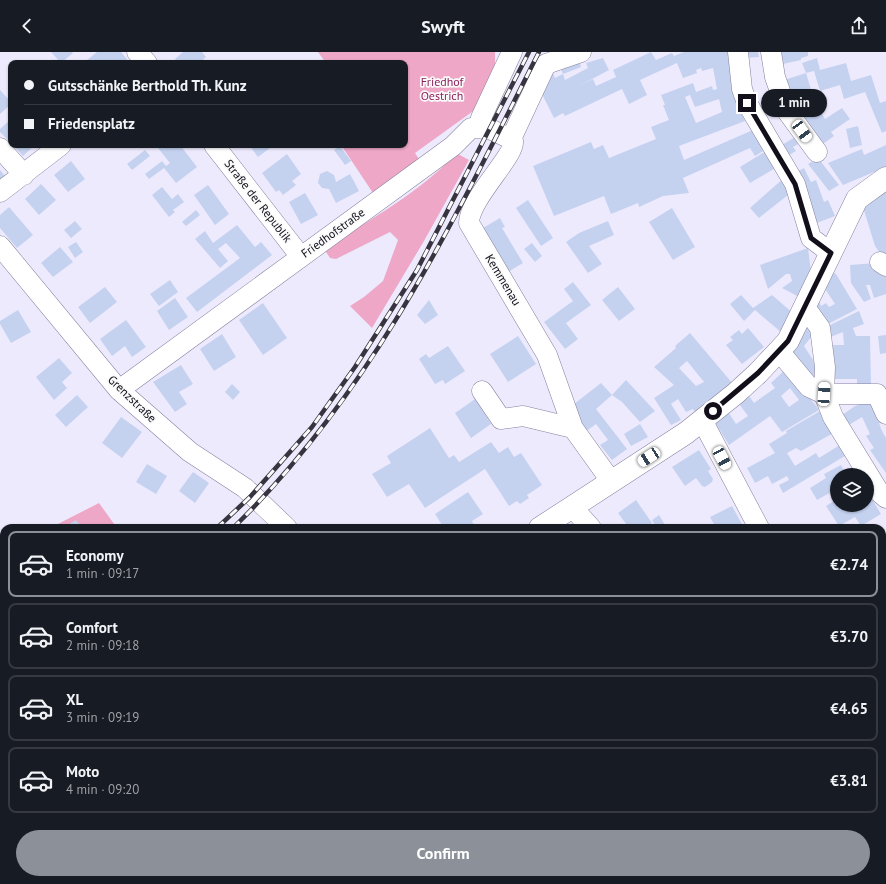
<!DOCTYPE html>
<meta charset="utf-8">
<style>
:root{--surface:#171b24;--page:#242831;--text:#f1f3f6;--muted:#9ea1a6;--line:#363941;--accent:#8c9099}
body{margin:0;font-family:"PT Sans",sans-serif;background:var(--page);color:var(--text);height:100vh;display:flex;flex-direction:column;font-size:15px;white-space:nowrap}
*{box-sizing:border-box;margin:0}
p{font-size:13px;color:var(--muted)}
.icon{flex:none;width:22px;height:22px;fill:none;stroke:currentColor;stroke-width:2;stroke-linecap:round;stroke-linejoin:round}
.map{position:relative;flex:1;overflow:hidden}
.details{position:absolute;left:0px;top:472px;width:886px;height:360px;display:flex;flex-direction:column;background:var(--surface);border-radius:12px 12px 0 0;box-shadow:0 1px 3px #0004}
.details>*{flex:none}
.hud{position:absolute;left:8px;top:8px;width:400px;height:88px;border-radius:8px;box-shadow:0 1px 3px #0004;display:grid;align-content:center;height:88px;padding:0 16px;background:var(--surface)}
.fabs{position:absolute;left:830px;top:416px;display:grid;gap:8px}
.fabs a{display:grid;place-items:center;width:44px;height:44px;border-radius:50%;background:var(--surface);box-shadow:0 1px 3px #0004;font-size:20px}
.end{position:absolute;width:18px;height:18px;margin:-9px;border:5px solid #120f1a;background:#fff;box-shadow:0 0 0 2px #fff}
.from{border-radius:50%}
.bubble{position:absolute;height:28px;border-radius:14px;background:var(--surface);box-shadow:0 1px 3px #0004;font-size:13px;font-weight:700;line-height:28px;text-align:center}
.car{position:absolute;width:12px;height:24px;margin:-12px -6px;border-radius:5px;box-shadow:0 0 3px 1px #0007;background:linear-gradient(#fff 24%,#345 0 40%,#fff 0 76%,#345 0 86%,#fff 0)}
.hud b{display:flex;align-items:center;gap:14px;height:38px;font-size:15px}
.hud b+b{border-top:1px solid var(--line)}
.hud i{width:10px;height:10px;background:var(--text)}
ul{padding:7px 0 0;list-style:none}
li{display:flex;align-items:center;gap:12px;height:66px;margin:0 8px 6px;padding:0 8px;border:2px solid var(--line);border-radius:8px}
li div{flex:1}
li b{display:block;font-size:15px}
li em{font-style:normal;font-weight:700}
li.current{border-color:var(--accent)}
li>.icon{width:36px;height:36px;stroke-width:1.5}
.button{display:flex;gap:8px;margin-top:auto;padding:8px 16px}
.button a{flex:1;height:46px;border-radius:24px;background:var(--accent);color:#fff;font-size:16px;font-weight:700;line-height:46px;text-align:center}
header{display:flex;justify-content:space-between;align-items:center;height:52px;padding:0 16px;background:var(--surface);font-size:18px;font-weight:700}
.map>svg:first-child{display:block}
.green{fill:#eea7c6}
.building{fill:#c4d2f0;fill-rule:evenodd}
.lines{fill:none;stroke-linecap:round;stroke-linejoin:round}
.minor-casing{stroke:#86809d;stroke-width:21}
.major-casing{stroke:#86809d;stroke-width:23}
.minor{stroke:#fff;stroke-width:20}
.major{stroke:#fff;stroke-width:22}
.rail-casing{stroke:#373440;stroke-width:4.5}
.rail{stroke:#fafafa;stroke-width:3;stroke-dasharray:9;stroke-linecap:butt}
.route{stroke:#120f1a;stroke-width:5}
.labels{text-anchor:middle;stroke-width:3.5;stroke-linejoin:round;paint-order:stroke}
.park-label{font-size:12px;fill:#8e225e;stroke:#fafafa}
.street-label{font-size:12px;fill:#120f1a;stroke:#fafafa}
</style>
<header><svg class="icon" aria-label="back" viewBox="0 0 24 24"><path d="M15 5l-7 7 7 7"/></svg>Swyft<svg class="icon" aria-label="share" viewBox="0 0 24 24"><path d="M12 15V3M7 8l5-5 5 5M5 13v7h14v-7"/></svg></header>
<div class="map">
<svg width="886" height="832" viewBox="0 0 886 832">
<rect width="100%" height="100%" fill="#eeeafe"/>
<path class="green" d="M 318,0 L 495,0 L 495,14 L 476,57 L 415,101 L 419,107 L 373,141 L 341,93 L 405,93 L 405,11 L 326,11 Z
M 456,101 L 469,108 L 424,189 L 372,276 L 350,254 L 364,245 L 383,229 L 398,188 L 390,180 L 336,207 L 330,206 L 324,197 C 366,170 424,138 456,101 Z
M 99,451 L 117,476 L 50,476 Z
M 4,592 L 4,617 L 0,619 L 0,593 Z
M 886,733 L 886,818 L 882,820 L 882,735 Z
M 311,828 L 638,828 L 633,832 L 312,832 Z
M 666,828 L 866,828 L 858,832 L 660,832 Z"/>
<path class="building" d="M 51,0 L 72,0 L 73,1 L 61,11 Z
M 97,0 L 121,0 L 130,11 L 90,11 L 87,8 Z
M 183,0 L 202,0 L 206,5 L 199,11 L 178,11 L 175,7 Z
M 651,0 L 656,8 L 672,1 L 674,4 L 684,0 L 734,0 L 737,53 L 745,69 L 679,94 L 684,108 L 753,78 L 765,98 L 755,104 L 750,96 L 683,126 L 689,141 L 663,144 L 639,155 L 638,151 L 611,162 L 604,144 L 554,164 L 533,114 L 591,90 L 594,97 L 603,93 L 609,106 L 656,87 L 651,75 L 669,68 L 663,53 L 665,53 L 661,43 L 693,31 L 696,40 L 712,34 L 713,38 L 717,37 L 713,16 L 702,19 L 701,16 L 696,18 L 697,21 L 683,26 L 677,11 L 640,28 L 647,43 L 629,52 L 622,37 L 565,64 L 563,61 L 554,66 L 539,36 L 551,17 L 555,26 L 563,22 L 565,28 L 588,16 L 586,11 L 603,6 L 609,18 L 577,35 L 593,27 L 596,34 L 616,25 L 613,18 ZM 690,43 L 695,55 L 719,47 L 722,60 L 696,71 L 685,45 Z
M 745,0 L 758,0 L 759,5 L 745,6 Z
M 780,0 L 808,0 L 808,4 L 801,6 L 801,8 L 783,12 Z
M 578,6 L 581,15 L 563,22 L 559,13 Z
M 817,6 L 820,18 L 846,11 L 851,29 L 871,23 L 880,51 L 886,49 L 886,79 L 882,81 L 865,40 L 844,47 L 840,33 L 820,39 L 814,19 L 806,21 L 802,11 Z
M 806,21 L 813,44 L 805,47 L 807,51 L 814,48 L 825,67 L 842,56 L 850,67 L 831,80 L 834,84 L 820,94 L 793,56 L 784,28 Z
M 0,38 L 11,50 L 11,52 L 0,62 Z
M 11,67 L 11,91 L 0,80 L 0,77 Z
M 858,74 L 862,93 L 850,96 L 846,77 Z
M 797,84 L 800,91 L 793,95 L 796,99 L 786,105 L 780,94 Z
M 13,93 L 35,93 L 23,104 Z
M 162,93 L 180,93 L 197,115 L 176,131 L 164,116 L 149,127 L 145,122 L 162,109 L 166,114 L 170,111 L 158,96 Z
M 249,93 L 274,93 L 258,105 Z
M 886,93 L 886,115 L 843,133 L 828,111 L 862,97 L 864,103 Z
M 340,94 L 351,109 L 345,113 L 334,98 Z
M 145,98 L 150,104 L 132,118 L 127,112 Z
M 766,99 L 777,115 L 750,131 L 740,115 Z
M 287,102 L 301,122 L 292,129 L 296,133 L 283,143 L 279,138 L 276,140 L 262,121 Z
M 818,106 L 839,133 L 829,139 L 808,112 Z
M 71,109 L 85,127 L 68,140 L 54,123 Z
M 804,116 L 811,130 L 816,128 L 824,150 L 828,148 L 835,164 L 814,172 L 795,121 Z
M 0,118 L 5,124 L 0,129 Z
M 327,119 L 334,123 L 336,130 L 350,122 L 359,139 L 336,151 L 329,137 L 322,136 L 318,131 L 320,122 Z
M 785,125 L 793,139 L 759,166 L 750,156 Z
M 41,132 L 56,148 L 39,163 L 25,147 Z
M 208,133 L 229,162 L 215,173 L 194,143 Z
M 162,135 L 172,147 L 178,142 L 184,150 L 173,158 L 175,160 L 169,165 L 152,143 Z
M 886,136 L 886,209 L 875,194 L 862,152 Z
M 305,141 L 318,163 L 301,172 L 289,150 Z
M 528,148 L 553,186 L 541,194 L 516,156 Z
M 9,155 L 33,183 L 17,196 L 0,176 L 0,163 Z
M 672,156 L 695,195 L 673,208 L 649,170 Z
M 196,158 L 200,163 L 186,174 L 182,170 Z
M 500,166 L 505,175 L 502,176 L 523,211 L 508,220 L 483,176 Z
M 75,169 L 82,177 L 71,186 L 64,178 Z
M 608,169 L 614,183 L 589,194 L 602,212 L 588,221 L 566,190 L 579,181 Z
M 237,173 L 255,195 L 261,190 L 272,203 L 197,260 L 186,246 L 240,206 L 226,191 L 218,197 L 228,209 L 220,216 L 195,187 L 205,179 L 213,191 Z
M 76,190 L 83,200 L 75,206 L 68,195 Z
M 532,191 L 542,204 L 535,210 L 524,197 Z
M 60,195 L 73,210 L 53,225 L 41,211 Z
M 808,196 L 811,220 L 801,246 L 782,236 L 792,229 L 790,222 L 786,222 L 768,237 L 760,213 Z
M 876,211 L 886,220 L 886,242 L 874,246 L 870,233 L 866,233 L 871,247 L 864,250 L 851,231 L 850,213 Z
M 833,220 L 836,222 L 857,257 L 824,274 L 813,261 L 816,240 L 821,254 L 826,251 L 829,255 L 835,252 L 820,229 Z
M 170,228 L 178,240 L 159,254 L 150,242 Z
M 573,230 L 591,253 L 566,271 L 578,287 L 565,297 L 544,270 L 573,249 L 564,237 Z
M 105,235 L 117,250 L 90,271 L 78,255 Z
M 618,235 L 635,257 L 619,269 L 602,248 Z
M 741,243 L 753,256 L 772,243 L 794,262 L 782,281 L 755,258 L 744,269 L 730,252 Z
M 175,246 L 188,265 L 169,278 L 157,259 Z
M 429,248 L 438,263 L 425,272 L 417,263 Z
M 263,251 L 287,286 L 263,303 L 239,268 Z
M 18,258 L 31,280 L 11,291 L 0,272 L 0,269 Z
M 859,259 L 864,272 L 853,276 L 856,284 L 870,284 L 871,333 L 857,334 L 857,327 L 831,327 L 831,293 L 844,293 L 843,280 L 828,286 L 824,276 Z
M 126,268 L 146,295 L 132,305 L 125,294 L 112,304 L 100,287 Z
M 806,270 L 816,279 L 804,294 L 813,308 L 821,327 L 811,332 L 787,293 Z
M 748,276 L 764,295 L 742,312 L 726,293 L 733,288 L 730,285 L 739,278 L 742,282 Z
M 690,281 L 733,332 L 696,362 L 693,357 L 686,360 L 678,347 L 671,352 L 681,368 L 671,373 L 654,346 L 674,333 L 654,315 L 676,296 L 675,294 ZM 687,309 L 704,330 L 696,334 L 679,316 Z
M 222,282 L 236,305 L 214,319 L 200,297 Z
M 886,283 L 886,301 L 880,302 L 878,284 Z
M 518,284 L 536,312 L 508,330 L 490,302 Z
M 448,294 L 465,319 L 445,332 L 443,328 L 435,332 L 419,307 L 426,302 L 429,306 Z
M 59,306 L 72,321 L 62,330 L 67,336 L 54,348 L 36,325 Z
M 181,313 L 193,332 L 179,340 L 187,352 L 175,360 L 153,330 Z
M 787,316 L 819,358 L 782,380 L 770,364 L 729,393 L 714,369 L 727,358 L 736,372 L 748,364 L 737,349 L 747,341 L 754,351 L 775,336 L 771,331 ZM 790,336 L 799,348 L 789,355 L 781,344 Z
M 626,328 L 655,359 L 640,370 L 622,350 L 612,343 Z
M 601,331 L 612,343 L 596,357 L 627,397 L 612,408 L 600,393 L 608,388 L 596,372 L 585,380 L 569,356 Z
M 232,332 L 240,340 L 233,348 L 225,340 Z
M 77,343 L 88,355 L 66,375 L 55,363 Z
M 475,347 L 491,372 L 471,386 L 455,361 Z
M 872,348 L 881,377 L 886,386 L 886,421 L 870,398 L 874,396 L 866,384 L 870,382 L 862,365 L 844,376 L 838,366 L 855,354 Z
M 820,359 L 837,379 L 801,399 L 796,396 L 787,401 L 795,414 L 816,401 L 819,406 L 843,391 L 850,401 L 783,441 L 779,433 L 789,428 L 787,424 L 772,432 L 768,424 L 755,431 L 747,416 L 775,401 L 769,392 L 787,381 L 786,379 Z
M 121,365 L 142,380 L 122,406 L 102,391 Z
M 640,372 L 648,385 L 631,394 L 624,382 Z
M 430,376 L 449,406 L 454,403 L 459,410 L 491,390 L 499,401 L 508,395 L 514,405 L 521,401 L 542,433 L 527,443 L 529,446 L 520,452 L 517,449 L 509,454 L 485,417 L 425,456 L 409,432 L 387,445 L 372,422 L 391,411 L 387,404 Z
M 699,398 L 711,417 L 708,419 L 713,427 L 712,430 L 705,435 L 702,434 L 696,426 L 685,434 L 672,415 Z
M 147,412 L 167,424 L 156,442 L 136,430 Z
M 841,413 L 846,423 L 837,423 L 837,445 L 833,439 L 817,448 L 810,436 L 826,426 L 824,422 Z
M 193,420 L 209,431 L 195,451 L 179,439 Z
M 867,439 L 881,462 L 861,474 L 855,465 L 839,474 L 826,454 L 837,447 L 837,453 L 867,453 Z
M 468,440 L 483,462 L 472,469 L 475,476 L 444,476 L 435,462 Z
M 636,448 L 652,471 L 645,476 L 629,476 L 618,461 Z
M 732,454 L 744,476 L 716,476 L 710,465 Z
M 659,463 L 667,476 L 657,476 L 652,468 Z
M 76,468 L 82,476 L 67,476 L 66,474 Z
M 803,472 L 805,476 L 795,476 Z
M 886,548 L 886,567 L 882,568 L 882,549 Z"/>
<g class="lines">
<defs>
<path id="minor" d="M 137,0 L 147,11
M 738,0 L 742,37 L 747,51 L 795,132 L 811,186 L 831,201
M 771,0 L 775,25 L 787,59 L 817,100
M 480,75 L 481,66 L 512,0
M 511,87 L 546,12 L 581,0
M 214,93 L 301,205
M 0,96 L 24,123
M 0,140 L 61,93
M 0,194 L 119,338 L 190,400 L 245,436 L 287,476
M 880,210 L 886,214
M 805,255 L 820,276 L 825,315 L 824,342 L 833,365 L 879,440 L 886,446
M 779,299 L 809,335 L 824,342 L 877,342 L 886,362
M 119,338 L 453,94 L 471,76 L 490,77 L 511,87 L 513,89 C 516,103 469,147 469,171 L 547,303 L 573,376 L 611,429
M 482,339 L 501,367 L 523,364 L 573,376
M 702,368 L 759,476
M 572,455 L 591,476
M 882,636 L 886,635
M 882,722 L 884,727
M 649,832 L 655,828"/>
<path id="major" d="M 540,476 L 686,381 L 735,342 L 758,321 L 788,289 L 857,147 L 886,126
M 0,741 L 4,739"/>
</defs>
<use href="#minor" class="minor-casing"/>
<use href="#major" class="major-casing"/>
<use href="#minor" class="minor"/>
<use href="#major" class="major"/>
<defs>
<path id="rail" d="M 217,476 L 250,445 L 312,375 L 355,315 L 417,218 L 529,0
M 233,476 C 372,341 453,170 539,0
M 0,644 L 4,641
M 0,654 L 4,651"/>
</defs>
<use href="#rail" class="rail-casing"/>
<use href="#rail" class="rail"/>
</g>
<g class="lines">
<path class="route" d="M 713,359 L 758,321 L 788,289 L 831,201 L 811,186 L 795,132 L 747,51"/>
</g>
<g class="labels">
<g class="park-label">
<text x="442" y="34">Friedhof<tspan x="442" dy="14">Oestrich</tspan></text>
</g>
<g class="street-label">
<text transform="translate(258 149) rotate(52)" y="4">Straße der Republik</text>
<text transform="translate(333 181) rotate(-36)" y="4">Friedhofstraße</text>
<text transform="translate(503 228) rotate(59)" y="4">Kemmenau</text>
<text transform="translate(132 347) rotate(44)" y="4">Grenzstraße</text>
</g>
</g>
</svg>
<div class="fabs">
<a><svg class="icon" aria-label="layers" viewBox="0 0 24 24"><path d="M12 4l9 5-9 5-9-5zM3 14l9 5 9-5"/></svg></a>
</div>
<i class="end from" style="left:713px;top:359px"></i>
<i class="end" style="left:747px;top:51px"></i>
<div class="bubble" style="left:761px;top:37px;width:66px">1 min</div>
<i class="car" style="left:802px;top:79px;rotate:144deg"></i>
<i class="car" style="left:824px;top:342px;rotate:3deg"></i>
<i class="car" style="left:649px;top:405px;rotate:237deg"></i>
<i class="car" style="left:722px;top:406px;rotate:152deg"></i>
<div class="hud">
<b><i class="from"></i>Gutsschänke Berthold Th. Kunz</b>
<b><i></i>Friedensplatz</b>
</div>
<section class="details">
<ul>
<li class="current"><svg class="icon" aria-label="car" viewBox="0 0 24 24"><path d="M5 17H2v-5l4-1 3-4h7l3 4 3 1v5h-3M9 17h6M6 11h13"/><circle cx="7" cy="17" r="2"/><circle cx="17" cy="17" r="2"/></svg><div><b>Economy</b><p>1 min · 09:17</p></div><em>€2.74</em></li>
<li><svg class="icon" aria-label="car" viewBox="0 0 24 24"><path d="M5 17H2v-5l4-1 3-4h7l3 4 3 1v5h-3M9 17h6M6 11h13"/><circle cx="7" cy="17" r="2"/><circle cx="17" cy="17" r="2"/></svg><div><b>Comfort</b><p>2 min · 09:18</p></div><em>€3.70</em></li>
<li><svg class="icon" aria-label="car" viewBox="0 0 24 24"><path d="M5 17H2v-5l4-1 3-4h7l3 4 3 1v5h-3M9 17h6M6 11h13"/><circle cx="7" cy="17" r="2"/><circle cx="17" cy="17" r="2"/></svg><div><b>XL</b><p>3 min · 09:19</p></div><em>€4.65</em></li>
<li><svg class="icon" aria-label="car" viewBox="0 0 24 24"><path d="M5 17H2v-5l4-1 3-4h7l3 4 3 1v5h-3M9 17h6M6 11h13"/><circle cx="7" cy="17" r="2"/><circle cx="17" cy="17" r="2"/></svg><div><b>Moto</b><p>4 min · 09:20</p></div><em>€3.81</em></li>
</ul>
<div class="button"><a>Confirm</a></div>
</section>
</div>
